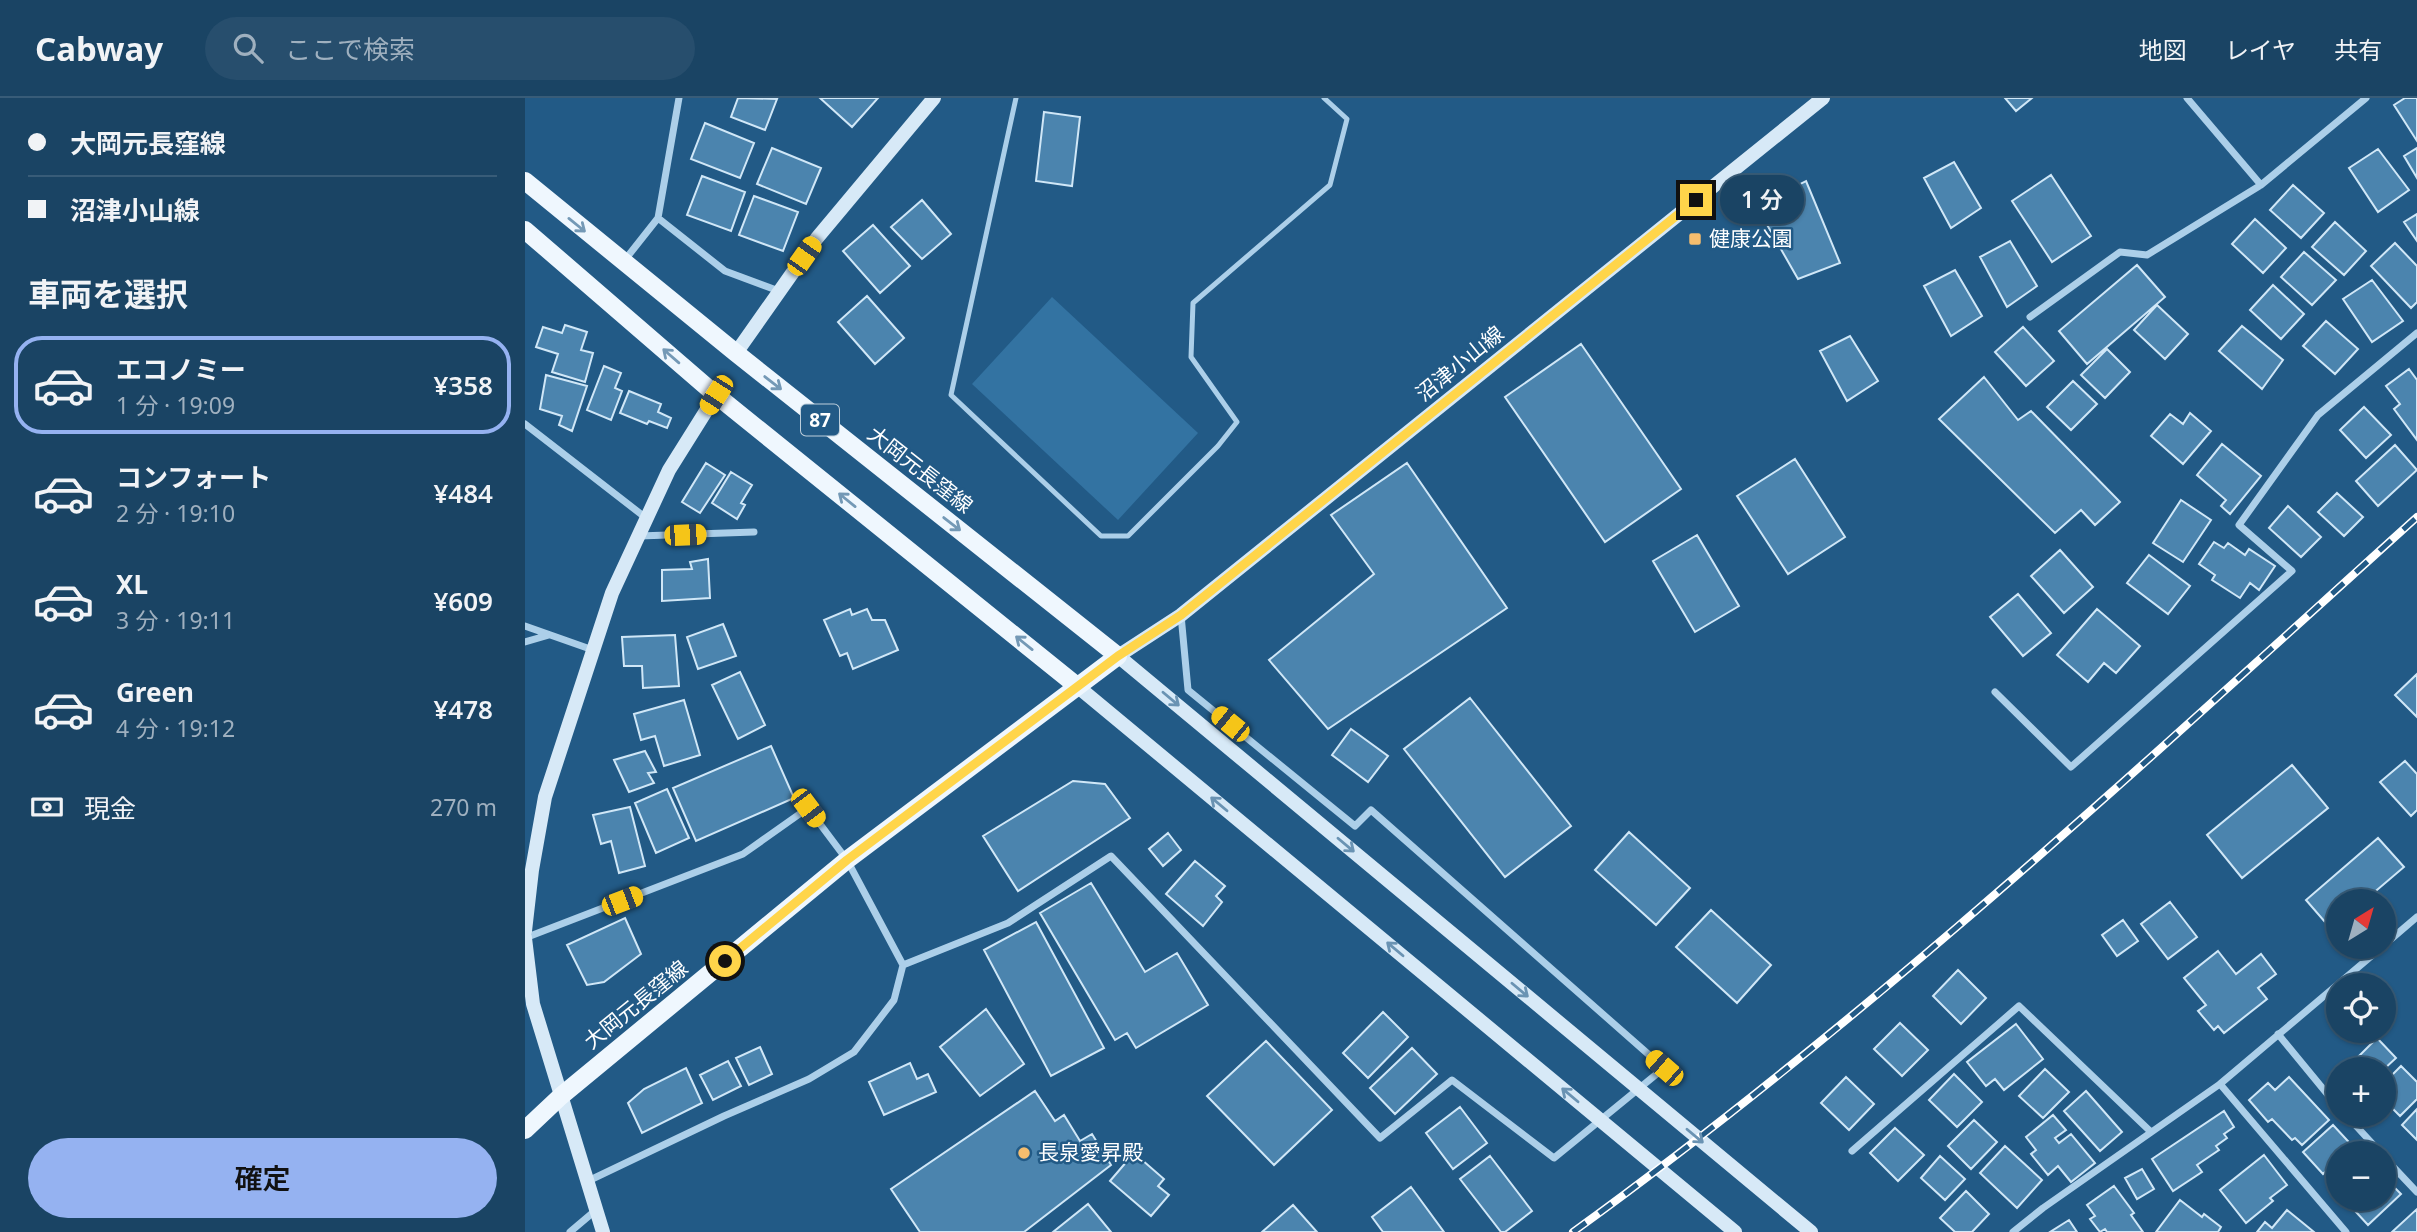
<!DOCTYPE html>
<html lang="ja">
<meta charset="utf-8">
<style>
:root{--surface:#1a4464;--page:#274e6d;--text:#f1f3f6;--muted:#9fb0bf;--line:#385c78;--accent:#95b2f1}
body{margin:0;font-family:"Noto Sans","Noto Sans JP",sans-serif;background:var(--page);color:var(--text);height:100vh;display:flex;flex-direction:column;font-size:26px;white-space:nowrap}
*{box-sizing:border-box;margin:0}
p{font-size:23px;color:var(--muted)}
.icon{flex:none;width:38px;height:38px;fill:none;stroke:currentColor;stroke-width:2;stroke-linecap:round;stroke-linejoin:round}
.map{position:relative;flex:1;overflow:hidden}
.sheet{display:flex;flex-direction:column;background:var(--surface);width:525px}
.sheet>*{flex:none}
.top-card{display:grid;align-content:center;height:154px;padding:0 28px;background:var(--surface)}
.needle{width:46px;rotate:37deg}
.buttons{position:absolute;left:1801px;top:791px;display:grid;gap:14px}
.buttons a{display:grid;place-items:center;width:70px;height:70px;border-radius:50%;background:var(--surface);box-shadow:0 2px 5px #0004,0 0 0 2px var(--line);font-size:35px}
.end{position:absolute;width:32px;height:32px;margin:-16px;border:9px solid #ffd54a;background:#111;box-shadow:0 0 0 4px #111}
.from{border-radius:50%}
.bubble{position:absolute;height:49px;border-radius:24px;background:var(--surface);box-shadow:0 2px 5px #0004,0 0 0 2px var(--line);font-size:23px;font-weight:600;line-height:49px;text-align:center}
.car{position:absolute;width:21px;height:42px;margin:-21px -10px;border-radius:9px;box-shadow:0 0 5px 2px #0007;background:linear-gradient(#f5c518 24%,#345 0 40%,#f5c518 0 76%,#345 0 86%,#f5c518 0)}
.top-card b{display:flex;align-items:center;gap:24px;height:66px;font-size:26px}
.top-card b+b{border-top:2px solid var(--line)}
.top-card i{width:18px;height:18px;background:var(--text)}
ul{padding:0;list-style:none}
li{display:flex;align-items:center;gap:21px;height:98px;margin:0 14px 10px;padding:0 14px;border:4px solid transparent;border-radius:28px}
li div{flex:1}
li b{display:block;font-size:26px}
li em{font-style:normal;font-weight:600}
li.selected{border-color:var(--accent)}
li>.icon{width:63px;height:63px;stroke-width:1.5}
h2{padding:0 28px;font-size:32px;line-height:84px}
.pay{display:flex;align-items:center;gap:18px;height:77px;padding:0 28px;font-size:26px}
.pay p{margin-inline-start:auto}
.button{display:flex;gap:14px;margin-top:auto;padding:14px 28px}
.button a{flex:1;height:80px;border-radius:42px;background:var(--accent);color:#111;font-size:28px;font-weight:600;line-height:80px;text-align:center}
header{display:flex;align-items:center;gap:42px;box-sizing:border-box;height:98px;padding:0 35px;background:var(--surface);border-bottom:2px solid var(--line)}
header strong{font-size:33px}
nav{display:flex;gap:38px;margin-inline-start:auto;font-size:24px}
.search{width:490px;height:63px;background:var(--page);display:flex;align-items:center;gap:18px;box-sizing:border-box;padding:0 24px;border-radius:38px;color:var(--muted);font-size:26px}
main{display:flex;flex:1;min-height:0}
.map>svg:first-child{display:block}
.green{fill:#3373a2}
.building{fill:#4b84ae;stroke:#d0e7f7;stroke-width:2}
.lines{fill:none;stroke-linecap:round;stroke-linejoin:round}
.lane{stroke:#accfe9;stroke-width:5}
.street{stroke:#accfe9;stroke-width:7}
.secondary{stroke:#d7e9f7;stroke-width:14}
.primary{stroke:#eff7fe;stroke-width:18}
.rail-casing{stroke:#fff;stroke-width:8}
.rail{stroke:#225a86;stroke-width:5;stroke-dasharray:16;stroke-linecap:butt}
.oneway{stroke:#7499b6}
.oneway2{stroke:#6a93b3}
.route{stroke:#ffd54a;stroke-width:9}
.poi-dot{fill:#f5bd6e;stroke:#225a86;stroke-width:2.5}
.labels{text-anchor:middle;stroke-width:5;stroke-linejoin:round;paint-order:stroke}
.shield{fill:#225a86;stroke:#bdcedb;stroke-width:2}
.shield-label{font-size:19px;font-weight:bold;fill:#fff}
.poi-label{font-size:21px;fill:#fff;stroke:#225a86;text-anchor:start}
.street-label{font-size:21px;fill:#fff;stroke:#225a86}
</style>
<header>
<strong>Cabway</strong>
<div class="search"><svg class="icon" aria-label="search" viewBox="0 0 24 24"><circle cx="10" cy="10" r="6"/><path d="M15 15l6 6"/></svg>ここで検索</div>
<nav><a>地図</a><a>レイヤ</a><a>共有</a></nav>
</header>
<main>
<section class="sheet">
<div class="top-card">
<b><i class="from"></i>大岡元長窪線</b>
<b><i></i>沼津小山線</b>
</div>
<h2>車両を選択</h2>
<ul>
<li class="selected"><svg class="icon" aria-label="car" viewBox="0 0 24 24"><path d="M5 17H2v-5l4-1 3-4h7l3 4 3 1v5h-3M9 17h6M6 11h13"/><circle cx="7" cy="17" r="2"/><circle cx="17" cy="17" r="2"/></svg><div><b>エコノミー</b><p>1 分 · 19:09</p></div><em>¥358</em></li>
<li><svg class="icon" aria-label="car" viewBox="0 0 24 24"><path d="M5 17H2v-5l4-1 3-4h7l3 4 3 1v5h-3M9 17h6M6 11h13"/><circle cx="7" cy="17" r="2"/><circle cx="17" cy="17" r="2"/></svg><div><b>コンフォート</b><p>2 分 · 19:10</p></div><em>¥484</em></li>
<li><svg class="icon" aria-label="car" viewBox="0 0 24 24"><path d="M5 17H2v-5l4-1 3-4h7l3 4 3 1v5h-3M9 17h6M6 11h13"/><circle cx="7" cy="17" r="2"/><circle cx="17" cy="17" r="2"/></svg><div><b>XL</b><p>3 分 · 19:11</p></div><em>¥609</em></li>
<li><svg class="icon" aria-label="car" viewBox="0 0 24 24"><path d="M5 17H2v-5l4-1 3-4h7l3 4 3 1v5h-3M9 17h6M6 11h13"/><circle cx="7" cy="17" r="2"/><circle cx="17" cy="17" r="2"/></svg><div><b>Green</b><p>4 分 · 19:12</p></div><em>¥478</em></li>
</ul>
<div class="pay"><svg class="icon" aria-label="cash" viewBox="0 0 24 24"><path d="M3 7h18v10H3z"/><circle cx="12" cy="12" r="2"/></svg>現金<p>270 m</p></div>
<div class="button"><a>確定</a></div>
</section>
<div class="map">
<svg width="1892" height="1134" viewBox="0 0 1892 1134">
<rect width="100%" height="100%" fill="#225a86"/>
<path class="green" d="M 527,199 L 673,335 L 593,422 L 447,286 Z"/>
<path class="building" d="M 213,0 L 252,1 L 240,32 L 206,19 Z
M 295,0 L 353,0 L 327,29 Z
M 1480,0 L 1507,0 L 1491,13 Z
M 1880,0 L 1892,0 L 1892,43 L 1869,7 Z
M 519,14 L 555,19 L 547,88 L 511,83 Z
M 180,25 L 229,45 L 215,80 L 166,61 Z
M 247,50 L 296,70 L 281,106 L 232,86 Z
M 1892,50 L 1892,80 L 1879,58 Z
M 1853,51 L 1884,92 L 1853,114 L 1824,70 Z
M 1429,64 L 1456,110 L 1426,130 L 1399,80 Z
M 1526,77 L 1566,138 L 1527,164 L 1487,103 Z
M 177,78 L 220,94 L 206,133 L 162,117 Z
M 1281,83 L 1315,165 L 1273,181 L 1237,118 L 1257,111 L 1251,98 Z
M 1768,87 L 1799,115 L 1776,140 L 1745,112 Z
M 229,98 L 273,114 L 258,153 L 214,137 Z
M 397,102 L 426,136 L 397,161 L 366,129 Z
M 1892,116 L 1892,143 L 1879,124 Z
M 1730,121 L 1761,150 L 1738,175 L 1707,146 Z
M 1810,124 L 1841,153 L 1819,177 L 1787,149 Z
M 348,127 L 385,168 L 355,195 L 318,153 Z
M 1485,143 L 1512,188 L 1482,209 L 1455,159 Z
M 1870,145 L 1892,168 L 1892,204 L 1886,210 L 1846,168 Z
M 1779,154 L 1811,182 L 1787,207 L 1756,179 Z
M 1612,167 L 1640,199 L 1562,266 L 1534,233 Z
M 1430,172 L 1457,218 L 1426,238 L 1399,188 Z
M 1847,182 L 1878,223 L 1847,244 L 1818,201 Z
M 1748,187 L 1779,216 L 1756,241 L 1725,212 Z
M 342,198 L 379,240 L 350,266 L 313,224 Z
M 1632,207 L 1663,236 L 1640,261 L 1609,232 Z
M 1801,223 L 1833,251 L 1810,276 L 1778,248 Z
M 40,227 L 62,234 L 56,252 L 68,255 L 60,284 L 27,274 L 33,256 L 11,249 L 18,229 L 37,235 Z
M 1717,228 L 1758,262 L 1737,291 L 1694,253 Z
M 1498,229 L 1529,263 L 1501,288 L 1470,254 Z
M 1325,238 L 1353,283 L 1322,303 L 1295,253 Z
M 1056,246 L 1156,391 L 1080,444 L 980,299 Z
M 1582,251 L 1605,274 L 1580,300 L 1556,277 Z
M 79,268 L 96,275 L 90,290 L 97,293 L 86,322 L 62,312 Z
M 1884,271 L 1892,282 L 1892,342 L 1869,311 L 1875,306 L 1861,288 Z
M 21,277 L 62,288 L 47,333 L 34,327 L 37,318 L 15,311 Z
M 1459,279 L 1493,322 L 1506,313 L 1595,404 L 1570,427 L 1556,412 L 1530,435 L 1414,321 Z
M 1548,283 L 1572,306 L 1546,332 L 1522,309 Z
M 104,293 L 136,306 L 133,314 L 146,320 L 142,330 L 124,323 L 122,326 L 95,315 Z
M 1839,309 L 1866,337 L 1841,360 L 1815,332 Z
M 1665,315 L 1686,333 L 1658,366 L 1626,338 L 1645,316 L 1658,326 Z
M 1697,346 L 1736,378 L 1705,416 L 1696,408 L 1701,402 L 1672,377 Z
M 1870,347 L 1892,372 L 1853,408 L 1831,383 Z
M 1270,361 L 1320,439 L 1263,476 L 1212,398 Z
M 181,365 L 200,377 L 175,415 L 157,404 Z
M 882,365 L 982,510 L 803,631 L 744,562 L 849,476 L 806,417 Z
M 206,374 L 227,387 L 216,405 L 220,407 L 212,421 L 187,405 Z
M 1812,395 L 1838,419 L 1819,438 L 1793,414 Z
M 1656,402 L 1686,422 L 1658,464 L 1628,445 Z
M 1763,408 L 1796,439 L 1776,459 L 1744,430 Z
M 1172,437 L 1214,508 L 1170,534 L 1128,463 Z
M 1689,444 L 1699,450 L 1703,445 L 1720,457 L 1724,451 L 1750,468 L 1734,492 L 1725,485 L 1715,500 L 1687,482 L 1690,477 L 1674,466 Z
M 1535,452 L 1568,489 L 1539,515 L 1506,478 Z
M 1624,457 L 1665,488 L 1643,516 L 1602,485 Z
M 183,461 L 185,500 L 137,503 L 137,472 L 167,471 L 165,464 Z
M 1493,496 L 1526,535 L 1498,558 L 1465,519 Z
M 325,511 L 327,517 L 342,511 L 347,522 L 360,522 L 373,552 L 328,571 L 322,555 L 315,558 L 299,522 Z
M 1572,511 L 1615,548 L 1591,575 L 1579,565 L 1563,584 L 1532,557 Z
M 198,526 L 211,558 L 173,571 L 162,539 Z
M 150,537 L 154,588 L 118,590 L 117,568 L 99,568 L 97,539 Z
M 215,574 L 240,627 L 213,641 L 187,587 Z
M 1892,576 L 1892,619 L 1870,597 Z
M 945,600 L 1046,728 L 980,779 L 879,651 Z
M 159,602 L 175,657 L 139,668 L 130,638 L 116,642 L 109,616 Z
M 826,631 L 863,658 L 843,684 L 807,657 Z
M 246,648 L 269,700 L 171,743 L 148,690 Z
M 120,653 L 131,674 L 123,675 L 129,685 L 104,694 L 89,662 Z
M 1880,663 L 1892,676 L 1892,712 L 1886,718 L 1855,684 Z
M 1767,667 L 1803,710 L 1717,780 L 1682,737 Z
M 548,683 L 580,686 L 605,720 L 493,793 L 458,738 Z
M 142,691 L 164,740 L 131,755 L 110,705 Z
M 105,709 L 120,768 L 94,775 L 86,743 L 76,746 L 68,717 Z
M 1104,734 L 1165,790 L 1131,827 L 1070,772 Z
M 643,735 L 656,752 L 638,768 L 624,751 Z
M 1853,740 L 1879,769 L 1839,803 L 1813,803 L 1813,826 L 1806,831 L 1781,802 Z
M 670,763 L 700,788 L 691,798 L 697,804 L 678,828 L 641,796 Z
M 566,785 L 620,874 L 652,855 L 683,907 L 611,950 L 602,935 L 590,942 L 515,815 Z
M 1645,804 L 1672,839 L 1643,861 L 1616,826 Z
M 1186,812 L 1246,867 L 1212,905 L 1151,849 Z
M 100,820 L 116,856 L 79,884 L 62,887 L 42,847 Z
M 1598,822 L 1613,843 L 1592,858 L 1577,837 Z
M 511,824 L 579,950 L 526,978 L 459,852 Z
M 1693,853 L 1711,876 L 1736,856 L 1751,876 L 1733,890 L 1742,901 L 1699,935 L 1693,928 L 1689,932 L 1673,913 L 1681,907 L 1659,880 Z
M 1433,872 L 1461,900 L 1436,926 L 1408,898 Z
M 461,911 L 499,966 L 455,998 L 415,949 Z
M 858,914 L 883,939 L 843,980 L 818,955 Z
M 1375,925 L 1403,952 L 1377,978 L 1349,951 Z
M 1491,926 L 1518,961 L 1479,992 L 1470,981 L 1461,988 L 1442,964 Z
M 1852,940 L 1871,960 L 1858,972 L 1831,971 L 1826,966 Z
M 741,943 L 807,1012 L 749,1067 L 682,998 Z
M 235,949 L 247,976 L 224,987 L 211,960 Z
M 887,950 L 912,976 L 870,1016 L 845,990 Z
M 203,963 L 216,988 L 188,1002 L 175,977 Z
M 385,965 L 392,981 L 403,976 L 411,994 L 359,1017 L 344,984 Z
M 1876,968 L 1892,984 L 1892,1001 L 1875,1018 L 1859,1002 L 1865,995 L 1858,986 Z
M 161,970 L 177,1005 L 117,1035 L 103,1005 L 119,991 Z
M 1520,971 L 1544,994 L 1518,1020 L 1494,998 Z
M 1429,976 L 1457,1004 L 1432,1029 L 1404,1002 Z
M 1321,979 L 1349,1006 L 1324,1032 L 1296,1005 Z
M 1764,979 L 1804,1022 L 1777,1047 L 1770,1040 L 1767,1042 L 1747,1021 L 1743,1024 L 1724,1002 L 1743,985 L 1750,992 Z
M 510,993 L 530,1023 L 539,1017 L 555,1043 L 567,1036 L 586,1067 L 499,1134 L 395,1134 L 366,1091 Z
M 1561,993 L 1597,1034 L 1575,1053 L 1539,1013 Z
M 935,1009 L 962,1045 L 928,1071 L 901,1035 Z
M 1892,1011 L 1892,1042 L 1877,1027 Z
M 1699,1013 L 1709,1029 L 1699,1036 L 1702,1040 L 1691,1048 L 1694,1052 L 1672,1067 L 1677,1074 L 1648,1093 L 1627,1061 Z
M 1528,1017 L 1541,1032 L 1530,1040 L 1534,1045 L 1546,1036 L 1570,1065 L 1546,1084 L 1533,1068 L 1523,1077 L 1506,1056 L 1511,1052 L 1501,1039 Z
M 1449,1022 L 1472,1044 L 1446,1071 L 1423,1048 Z
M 1808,1027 L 1834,1055 L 1813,1055 L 1813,1082 L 1803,1071 L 1798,1076 L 1778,1054 Z
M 1370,1030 L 1399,1057 L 1373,1083 L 1345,1055 Z
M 1480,1048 L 1517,1082 L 1492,1110 L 1455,1075 Z
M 609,1055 L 639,1081 L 633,1088 L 644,1097 L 626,1118 L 585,1083 Z
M 1739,1057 L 1762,1087 L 1745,1100 L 1748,1103 L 1721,1125 L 1695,1092 Z
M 965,1058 L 1007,1113 L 980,1134 L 976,1134 L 935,1081 Z
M 1415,1058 L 1440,1081 L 1420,1102 L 1396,1080 Z
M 1617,1071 L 1629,1091 L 1612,1101 L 1600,1080 Z
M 1858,1078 L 1876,1096 L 1843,1127 L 1819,1101 L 1858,1101 Z
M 1589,1088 L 1609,1115 L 1606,1117 L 1618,1134 L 1582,1134 L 1580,1131 L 1575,1134 L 1565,1121 L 1570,1118 L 1562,1107 Z
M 886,1089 L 919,1134 L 858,1134 L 847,1119 Z
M 1441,1093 L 1464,1116 L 1447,1134 L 1430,1134 L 1415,1120 Z
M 1655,1102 L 1677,1119 L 1679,1116 L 1696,1129 L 1693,1134 L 1631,1134 Z
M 563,1106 L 586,1134 L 528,1134 Z
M 768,1107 L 792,1134 L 737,1134 Z
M 1892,1111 L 1892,1134 L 1867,1134 Z
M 1762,1112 L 1789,1134 L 1732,1134 L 1740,1124 L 1747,1130 Z
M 1544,1122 L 1552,1134 L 1525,1134 Z"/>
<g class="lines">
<path class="lane" d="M 491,0 L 426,297 L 576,438 L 603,438 L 693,348 L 712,324 L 666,259 L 668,205 L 805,87 L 822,21 L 799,0"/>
<path class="street" d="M 154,0 L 133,120 L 200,173 L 254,193
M 1662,0 L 1736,87 L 1841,0
M 99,163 L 133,120
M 1505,219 L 1595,154 L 1622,157 L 1736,87
M 0,326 L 121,420
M 114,438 L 229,434
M 0,528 L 68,552
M 0,544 L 24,537
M 1470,594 L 1546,669 L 1767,473 L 1714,427 L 1793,317 L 1892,235
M 0,840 L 218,756 L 283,710 L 322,762 L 378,867 L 483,825 L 586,758 L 855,1040 L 927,982 L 1029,1060 L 1139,970 L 846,712 L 830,728 L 663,592 L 656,517
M 1858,848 L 1892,819
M 1753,936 L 1813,1009
M 1695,986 L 1821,1134
M 1821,1017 L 1856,1055
M 1327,1053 L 1494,908 L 1626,1034
M 1858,1058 L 1892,1094
M 63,1083 L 199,1018 L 284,981 L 329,954 L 369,902 L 378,867
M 45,1134 L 71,1112
M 1488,1134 L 1518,1110 L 1695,986 L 1857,849"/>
<path class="secondary" d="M 211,255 L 292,140 L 409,0
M 552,588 L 1210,1134
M 0,833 L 7,772 L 20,699 L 87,495 L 144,372 L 191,297
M 0,840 L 8,906 L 78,1134
M 1286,1134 L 593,558 L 656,517 L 1298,0"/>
<path class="primary" d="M 0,83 L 211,255 L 593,558 L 322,762 L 36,998 L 0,1032
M 0,132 L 191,297 L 552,588"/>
<defs>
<path id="rail" d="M 1048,1134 C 1347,918 1618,666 1892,419"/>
</defs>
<use href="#rail" class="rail-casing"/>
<use href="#rail" class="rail"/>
</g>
<defs><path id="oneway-shaft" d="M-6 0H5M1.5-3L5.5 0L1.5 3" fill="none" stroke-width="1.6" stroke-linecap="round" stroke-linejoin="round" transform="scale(1.75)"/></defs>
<g class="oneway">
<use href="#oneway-shaft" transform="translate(52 127) rotate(39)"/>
<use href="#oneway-shaft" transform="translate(146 258) rotate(-139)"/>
<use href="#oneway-shaft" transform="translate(248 285) rotate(38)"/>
<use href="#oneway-shaft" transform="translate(322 402) rotate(-141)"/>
<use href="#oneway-shaft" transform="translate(427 426) rotate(38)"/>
<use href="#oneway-shaft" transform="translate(499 545) rotate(-141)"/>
</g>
<g class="oneway2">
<use href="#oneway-shaft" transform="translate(646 601) rotate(40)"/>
<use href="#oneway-shaft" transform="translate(694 706) rotate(-140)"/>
<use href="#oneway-shaft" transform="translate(821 747) rotate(40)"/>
<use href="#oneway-shaft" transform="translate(870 851) rotate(-140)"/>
<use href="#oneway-shaft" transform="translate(995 892) rotate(40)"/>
<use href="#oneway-shaft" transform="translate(1045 997) rotate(-140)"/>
<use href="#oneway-shaft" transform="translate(1170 1038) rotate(40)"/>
</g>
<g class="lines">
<path class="route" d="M 200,863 L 322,762 L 593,558 L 656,517 L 1171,102"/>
</g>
<g class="poi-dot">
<rect x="1163" y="134" width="14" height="14" rx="3.5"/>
<circle cx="499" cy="1055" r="7"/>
</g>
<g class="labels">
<rect class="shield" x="276" y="306.5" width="38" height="31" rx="5"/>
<g class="shield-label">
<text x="295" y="329">87</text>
</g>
<g class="poi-label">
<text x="1184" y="148">健康公園</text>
<text x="513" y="1062">長泉愛昇殿</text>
</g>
<g class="street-label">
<text transform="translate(935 266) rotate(-39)" y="7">沼津小山線</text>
<text transform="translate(395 372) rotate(38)" y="7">大岡元長窪線</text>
<text transform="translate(111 907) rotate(-39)" y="7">大岡元長窪線</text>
</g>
</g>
</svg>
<div class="buttons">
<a><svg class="needle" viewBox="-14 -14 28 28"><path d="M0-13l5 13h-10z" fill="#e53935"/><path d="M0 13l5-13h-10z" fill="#9fb0bf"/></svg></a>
<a><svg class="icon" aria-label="locate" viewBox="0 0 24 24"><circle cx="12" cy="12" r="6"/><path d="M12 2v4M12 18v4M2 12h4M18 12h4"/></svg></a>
<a>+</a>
<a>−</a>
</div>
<i class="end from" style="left:200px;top:863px"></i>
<i class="end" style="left:1171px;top:102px"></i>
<div class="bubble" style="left:1195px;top:77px;width:84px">1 分</div>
<i class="car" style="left:279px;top:158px;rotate:35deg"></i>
<i class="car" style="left:191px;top:297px;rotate:213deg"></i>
<i class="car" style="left:160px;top:437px;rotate:88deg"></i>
<i class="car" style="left:705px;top:626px;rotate:309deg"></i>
<i class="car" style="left:283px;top:710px;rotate:143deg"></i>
<i class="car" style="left:97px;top:803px;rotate:69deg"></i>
<i class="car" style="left:1139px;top:970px;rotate:311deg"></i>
</div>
</main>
